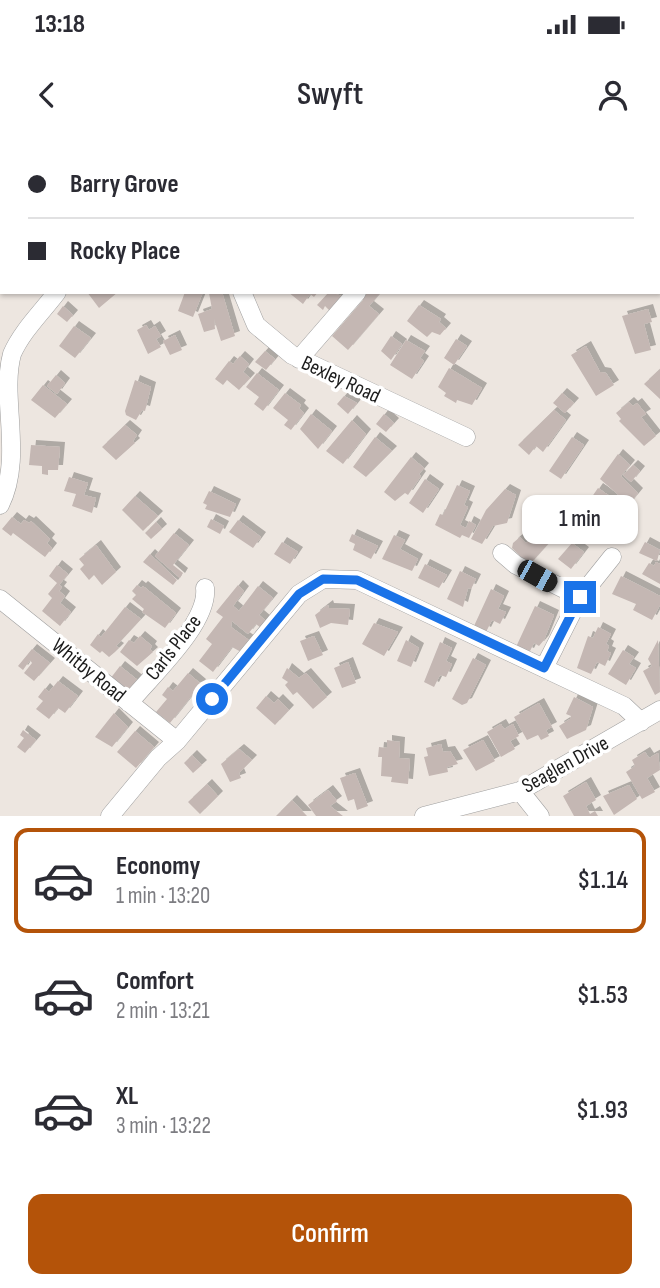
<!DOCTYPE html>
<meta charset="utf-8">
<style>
:root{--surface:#fff;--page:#f2f2f3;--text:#2b2b33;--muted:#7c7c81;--line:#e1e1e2;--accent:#b45309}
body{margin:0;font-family:"Sofia Sans Condensed",sans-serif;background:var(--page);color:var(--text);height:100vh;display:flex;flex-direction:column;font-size:26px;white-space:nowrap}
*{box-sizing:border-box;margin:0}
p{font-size:23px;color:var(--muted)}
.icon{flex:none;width:38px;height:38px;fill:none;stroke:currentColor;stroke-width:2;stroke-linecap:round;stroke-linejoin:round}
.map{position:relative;height:676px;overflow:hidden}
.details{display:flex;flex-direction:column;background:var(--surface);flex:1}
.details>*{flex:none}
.guide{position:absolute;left:0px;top:0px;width:662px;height:154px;box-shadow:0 2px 5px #0004;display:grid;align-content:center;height:154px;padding:0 28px;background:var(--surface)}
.end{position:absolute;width:32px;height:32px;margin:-16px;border:9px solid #1a73e8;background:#fff;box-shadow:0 0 0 4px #fff}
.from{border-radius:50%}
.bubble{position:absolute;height:49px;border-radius:14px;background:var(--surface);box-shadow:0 2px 5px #0004;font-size:23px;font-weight:600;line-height:49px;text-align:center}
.car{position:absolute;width:21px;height:42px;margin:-21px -10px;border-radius:9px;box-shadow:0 0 5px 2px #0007;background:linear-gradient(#222 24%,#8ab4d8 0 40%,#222 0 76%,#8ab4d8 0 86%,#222 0)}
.guide b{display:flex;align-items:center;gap:24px;height:66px;font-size:26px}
.guide b+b{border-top:2px solid var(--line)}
.guide i{width:18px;height:18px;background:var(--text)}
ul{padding:12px 0 0;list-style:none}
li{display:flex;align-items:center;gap:21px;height:105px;margin:0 14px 10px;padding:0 14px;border:4px solid transparent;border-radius:14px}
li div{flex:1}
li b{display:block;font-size:26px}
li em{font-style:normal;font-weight:600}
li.current{border-color:var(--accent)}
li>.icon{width:63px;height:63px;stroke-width:1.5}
.primary-button{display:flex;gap:14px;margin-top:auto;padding:14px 28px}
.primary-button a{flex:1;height:80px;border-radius:14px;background:var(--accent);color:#fff;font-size:28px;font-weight:600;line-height:80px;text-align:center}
.status{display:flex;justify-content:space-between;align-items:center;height:49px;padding:0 35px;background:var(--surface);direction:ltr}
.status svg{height:19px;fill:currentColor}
header{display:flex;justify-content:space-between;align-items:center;height:91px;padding:0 28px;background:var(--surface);font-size:32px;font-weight:600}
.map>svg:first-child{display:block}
.building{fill:#c4b7b3;filter:url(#shadow)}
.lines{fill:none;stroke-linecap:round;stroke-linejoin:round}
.minor-casing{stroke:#9f9f9f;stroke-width:19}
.minor{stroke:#fff;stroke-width:18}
.route{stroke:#1a73e8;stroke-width:9}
.labels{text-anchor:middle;stroke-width:7;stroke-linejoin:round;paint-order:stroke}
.street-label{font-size:21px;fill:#1b1b1b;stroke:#fff}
</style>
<div class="status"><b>13:18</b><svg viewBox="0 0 49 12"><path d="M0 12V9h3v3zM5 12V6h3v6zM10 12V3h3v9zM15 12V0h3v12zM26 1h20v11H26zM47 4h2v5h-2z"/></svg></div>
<header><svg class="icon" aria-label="back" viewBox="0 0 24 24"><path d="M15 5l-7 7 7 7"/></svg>Swyft<svg class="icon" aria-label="person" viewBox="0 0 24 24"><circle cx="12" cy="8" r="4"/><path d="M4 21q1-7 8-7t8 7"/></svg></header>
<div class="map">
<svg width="660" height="676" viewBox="0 0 660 676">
<defs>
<filter id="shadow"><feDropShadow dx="5" dy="-5" stdDeviation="0" flood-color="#0004"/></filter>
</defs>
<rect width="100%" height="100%" fill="#ede6e0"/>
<path class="building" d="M 87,152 L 118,152 L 99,168 Z
M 185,152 L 203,152 L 193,177 L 178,171 Z
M 222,152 L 235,196 L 221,201 L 214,179 L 215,189 L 204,192 L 198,174 L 212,169 L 209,153 Z
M 288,152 L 318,152 L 314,157 L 310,154 L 303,164 Z
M 329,152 L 342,156 L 330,171 L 325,166 L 323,170 L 317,165 Z
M 364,152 L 379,154 L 369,166 L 379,174 L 348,210 L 332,196 L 363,160 L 360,157 Z
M 419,165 L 441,179 L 439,182 L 446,188 L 440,195 L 432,192 L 427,197 L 407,181 Z
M 63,166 L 73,175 L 67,182 L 57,174 Z
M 648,169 L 652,182 L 644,184 L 651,210 L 635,214 L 622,176 Z
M 146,185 L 149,190 L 155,186 L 161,196 L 156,199 L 161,207 L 148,214 L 137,190 Z
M 74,186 L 91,198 L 75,218 L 59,206 Z
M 175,195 L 182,210 L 170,215 L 163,201 Z
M 391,196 L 402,204 L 391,220 L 381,211 Z
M 456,199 L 467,206 L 454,225 L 444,218 Z
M 406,200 L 425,211 L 420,218 L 424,221 L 412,239 L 390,225 Z
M 586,206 L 600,232 L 606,233 L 614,245 L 596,256 L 571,215 Z
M 265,211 L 275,219 L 266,230 L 255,222 Z
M 240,216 L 249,224 L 243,232 L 250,238 L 239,250 L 227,240 L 223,245 L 215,239 L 229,221 L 233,224 Z
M 449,228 L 482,248 L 472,265 L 457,260 L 456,263 L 444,256 L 446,253 L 438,247 Z
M 660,229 L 660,259 L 644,244 Z
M 257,233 L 279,250 L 263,271 L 254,264 L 259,257 L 246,247 Z
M 56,235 L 65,243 L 57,254 L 47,246 Z
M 135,240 L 151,247 L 145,271 L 142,270 L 136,280 L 126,275 L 125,271 Z
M 43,245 L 67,264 L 55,278 L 31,260 Z
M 285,253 L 301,265 L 299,268 L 304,273 L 291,290 L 284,285 L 288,280 L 273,268 Z
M 562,253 L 574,263 L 565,273 L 553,263 Z
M 344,256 L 357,263 L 348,274 L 337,264 Z
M 629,262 L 633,266 L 637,263 L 646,274 L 641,277 L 656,296 L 644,306 L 619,281 L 621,279 L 616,273 Z
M 554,270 L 566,280 L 543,312 L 536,306 L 529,315 L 518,305 Z
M 311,274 L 332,291 L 318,309 L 300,289 Z
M 384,274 L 394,283 L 386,292 L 376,284 Z
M 352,280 L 366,294 L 343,324 L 326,311 Z
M 125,285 L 137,295 L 133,301 L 135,303 L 116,320 L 102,307 Z
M 375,297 L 392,311 L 366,337 L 353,327 Z
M 572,297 L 584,305 L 561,339 L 549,331 Z
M 31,305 L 60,307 L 58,330 L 48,330 L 48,335 L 42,334 L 42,326 L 29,325 Z
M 618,314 L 630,325 L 621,336 L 638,353 L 629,364 L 600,339 Z
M 411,317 L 424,328 L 419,334 L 421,336 L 408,355 L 405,353 L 395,361 L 384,352 Z
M 633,325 L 640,331 L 631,342 L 623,335 Z
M 69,337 L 88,343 L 84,355 L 96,358 L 92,373 L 72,366 L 76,354 L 64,351 Z
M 425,339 L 439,349 L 423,373 L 409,363 Z
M 457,345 L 470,351 L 464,365 L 468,367 L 460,385 L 466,388 L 469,381 L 476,385 L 469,398 L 462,395 L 460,398 L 435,385 L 440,374 L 443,375 Z
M 598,348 L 617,361 L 609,373 L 599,367 L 596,371 L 601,375 L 592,387 L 578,377 Z
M 505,349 L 516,355 L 507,383 L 493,386 L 482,404 L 471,399 L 486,370 Z
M 209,351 L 236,364 L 230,377 L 205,369 L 207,365 L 203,363 Z
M 135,356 L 158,376 L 143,391 L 122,370 Z
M 12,377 L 21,384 L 24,380 L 29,383 L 31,381 L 50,399 L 47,403 L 52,408 L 45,417 L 13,393 L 11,396 L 2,389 Z
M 211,379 L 224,386 L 220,394 L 207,387 Z
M 238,380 L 261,397 L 253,408 L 229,392 Z
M 156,382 L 162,389 L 151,399 L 145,393 Z
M 545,385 L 556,395 L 529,425 L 512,408 L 513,403 L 520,397 L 526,403 Z
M 174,393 L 189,405 L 173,425 L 183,433 L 180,438 L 155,416 Z
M 352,394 L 378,406 L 371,419 L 353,410 L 355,404 L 349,401 Z
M 394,395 L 405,400 L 400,409 L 418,419 L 412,431 L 382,419 Z
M 282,402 L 298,412 L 290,424 L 274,414 Z
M 645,402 L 660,410 L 657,421 L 639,413 Z
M 572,403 L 584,412 L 571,429 L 558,419 Z
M 96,405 L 116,432 L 102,445 L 94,435 L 89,440 L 80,429 L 84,425 L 79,419 Z
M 150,414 L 177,440 L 173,445 L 143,422 Z
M 656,422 L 660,424 L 660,444 L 642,434 L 649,423 L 654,426 Z
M 425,424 L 447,435 L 439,448 L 418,438 Z
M 57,425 L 68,434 L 59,445 L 62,447 L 59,451 L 65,456 L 60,463 L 71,472 L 60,486 L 42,471 L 52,458 L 48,454 L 57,443 L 49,436 Z
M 460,431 L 476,439 L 471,449 L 468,448 L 463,467 L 447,459 Z
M 621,436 L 660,456 L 660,465 L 652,480 L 633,470 L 636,464 L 612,454 Z
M 137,445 L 141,448 L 143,446 L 176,473 L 165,488 L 142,472 L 144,469 L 132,459 L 136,455 L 132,451 Z
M 238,445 L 244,451 L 233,466 L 239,471 L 258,446 L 273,458 L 259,475 L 266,481 L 261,488 L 256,484 L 248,494 L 232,481 L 231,487 L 250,501 L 241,512 L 232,507 L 213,532 L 199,521 L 212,504 L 206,499 L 223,477 L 216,472 Z
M 491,449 L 504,456 L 498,469 L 506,472 L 500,484 L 492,480 L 486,492 L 474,486 Z
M 328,465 L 329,468 L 350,469 L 348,485 L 331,483 L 320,488 L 315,475 Z
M 535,466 L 554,475 L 544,500 L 539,506 L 534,503 L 529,513 L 516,507 Z
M 125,467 L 141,479 L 116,506 L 119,508 L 115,512 L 109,517 L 102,511 L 100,513 L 90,505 L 98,494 L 101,497 Z
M 374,483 L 398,492 L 384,516 L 362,504 Z
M 598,487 L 611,494 L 606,504 L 609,506 L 607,511 L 611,513 L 605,526 L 597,522 L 591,534 L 577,528 L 588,496 L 593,498 Z
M 140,496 L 152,506 L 150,509 L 153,512 L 137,526 L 120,512 L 129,500 L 134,503 Z
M 314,496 L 323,515 L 308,521 L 300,501 Z
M 406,500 L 419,508 L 411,527 L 397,521 Z
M 658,500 L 660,552 L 655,555 L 643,531 L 652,526 L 648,519 Z
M 440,502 L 452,508 L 446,521 L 452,524 L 446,537 L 440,535 L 434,547 L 424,542 Z
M 32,509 L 50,523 L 34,541 L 24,533 L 32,523 L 30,520 L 23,530 L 18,526 Z
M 623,510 L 634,517 L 629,524 L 636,528 L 626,545 L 608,534 Z
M 473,518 L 486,525 L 467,563 L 462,565 L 452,559 Z
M 348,522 L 356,543 L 342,548 L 334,528 Z
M 120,526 L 140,542 L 135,548 L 122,548 L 110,539 Z
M 287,528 L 299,538 L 306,533 L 327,557 L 313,569 L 297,552 L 293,555 L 285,545 L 288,542 L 282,538 Z
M 188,533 L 201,544 L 170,583 L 156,572 L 167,559 L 162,555 L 168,547 L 173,551 Z
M 58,541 L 78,556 L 65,573 L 58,568 L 49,579 L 36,569 L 43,561 L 38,557 L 45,548 L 49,552 Z
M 266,556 L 274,563 L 278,559 L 289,570 L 275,585 L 256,568 Z
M 574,557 L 593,567 L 586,590 L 567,599 L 559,586 L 570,579 L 571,576 L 566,574 Z
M 539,563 L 552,587 L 546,590 L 549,596 L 541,600 L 538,595 L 527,600 L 514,577 Z
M 114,573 L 128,587 L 112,607 L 95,597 Z
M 501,584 L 504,589 L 513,584 L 519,596 L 510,601 L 515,609 L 501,617 L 487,592 Z
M 23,590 L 36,600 L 25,613 L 17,607 L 24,598 L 20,595 Z
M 135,591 L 154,607 L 136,628 L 117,612 Z
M 387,600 L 400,602 L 399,618 L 410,619 L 408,644 L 391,642 L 392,637 L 381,636 L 382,617 L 378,617 L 379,607 L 387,608 Z
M 483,600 L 495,621 L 476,631 L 463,610 Z
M 441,604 L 443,612 L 450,611 L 458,624 L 447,627 L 448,632 L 429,636 L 424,617 L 428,616 L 426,608 Z
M 239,609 L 252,620 L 239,633 L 241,638 L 230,642 L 221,624 Z
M 645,612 L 649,618 L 658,613 L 660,630 L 647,638 L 655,652 L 642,659 L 626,632 L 635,626 L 632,620 Z
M 192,615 L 202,625 L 193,633 L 184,623 Z
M 355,633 L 368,666 L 357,670 L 354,659 L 348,661 L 340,638 Z
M 586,642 L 596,660 L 586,666 L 590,674 L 595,671 L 598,676 L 574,676 L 563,656 Z
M 207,644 L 218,656 L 200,674 L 188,662 Z
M 629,645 L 637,659 L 614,675 L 603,656 Z
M 328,650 L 337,661 L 330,666 L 343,676 L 316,676 L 308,665 Z
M 292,660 L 307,676 L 276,676 Z"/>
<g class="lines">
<defs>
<path id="minor" d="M 89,2 L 109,2
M 134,2 L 134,0
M 314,2 L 319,0
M 0,26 L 2,25
M 242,152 L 256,185 L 292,215 L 466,297
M 299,219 L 357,152
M 0,365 C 24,317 0,258 12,214 C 22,191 42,172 57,152
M 502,413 L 516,425 L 580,457
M 0,459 L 177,601
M 544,528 L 580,457 L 612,417
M 129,563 C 152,535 209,483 205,448
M 520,651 L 540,676
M 110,676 L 158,618 L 177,601 L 299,454 L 323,439 L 357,440 L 624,566 L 641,582
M 424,676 L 520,651 L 660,570"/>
</defs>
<use href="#minor" class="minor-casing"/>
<use href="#minor" class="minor"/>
</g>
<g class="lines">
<path class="route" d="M 212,559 L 299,454 L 323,439 L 357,440 L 544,528 L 580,457"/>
</g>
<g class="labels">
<g class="street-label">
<text transform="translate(341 239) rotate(25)" y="7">Bexley Road</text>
<text transform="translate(173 507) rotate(-52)" y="7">Carls Place</text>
<text transform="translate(89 530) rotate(39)" y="7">Whitby Road</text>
<text transform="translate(565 624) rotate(-29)" y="7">Seaglen Drive</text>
</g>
</g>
</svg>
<i class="end from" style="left:212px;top:559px"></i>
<i class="end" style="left:580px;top:457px"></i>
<div class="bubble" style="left:522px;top:355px;width:116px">1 min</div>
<i class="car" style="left:537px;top:436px;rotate:119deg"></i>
<div class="guide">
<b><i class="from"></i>Barry Grove</b>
<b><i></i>Rocky Place</b>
</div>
</div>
<section class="details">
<ul>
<li class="current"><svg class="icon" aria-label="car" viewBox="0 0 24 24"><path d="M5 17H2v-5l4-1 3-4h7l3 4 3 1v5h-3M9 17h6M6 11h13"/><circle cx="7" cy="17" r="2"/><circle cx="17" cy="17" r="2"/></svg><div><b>Economy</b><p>1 min · 13:20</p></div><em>$1.14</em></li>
<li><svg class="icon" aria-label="car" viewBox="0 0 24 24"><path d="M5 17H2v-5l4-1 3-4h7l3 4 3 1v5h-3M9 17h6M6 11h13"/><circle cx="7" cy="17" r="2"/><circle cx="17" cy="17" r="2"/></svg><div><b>Comfort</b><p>2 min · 13:21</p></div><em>$1.53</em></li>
<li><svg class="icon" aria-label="car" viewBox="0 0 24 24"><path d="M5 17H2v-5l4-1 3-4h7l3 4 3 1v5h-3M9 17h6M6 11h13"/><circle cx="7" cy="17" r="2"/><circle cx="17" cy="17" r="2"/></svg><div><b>XL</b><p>3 min · 13:22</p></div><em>$1.93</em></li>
</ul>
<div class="primary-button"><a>Confirm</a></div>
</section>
